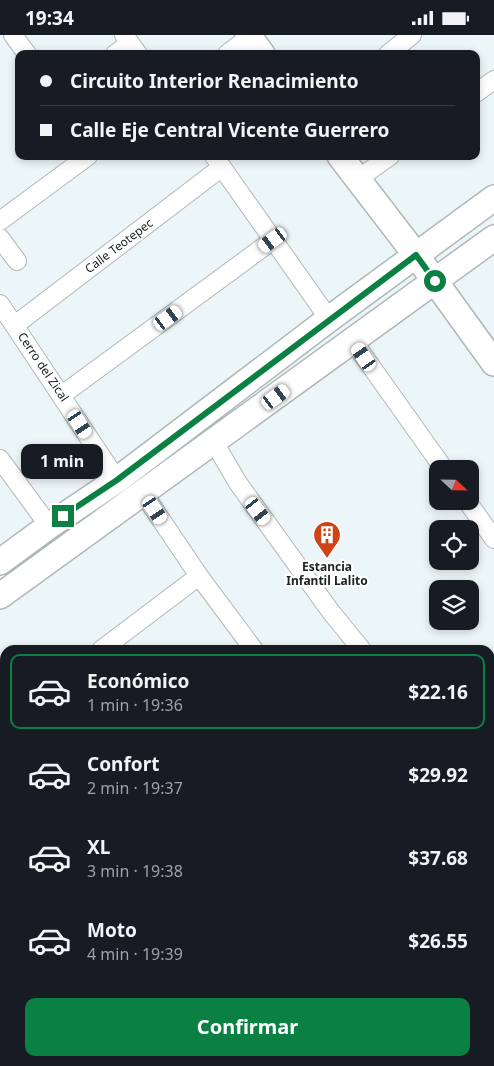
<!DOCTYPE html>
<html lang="es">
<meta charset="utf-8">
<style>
:root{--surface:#171b24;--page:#20242c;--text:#f1f3f6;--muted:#9ea1a6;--line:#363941;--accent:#0b8043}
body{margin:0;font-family:"Noto Sans",sans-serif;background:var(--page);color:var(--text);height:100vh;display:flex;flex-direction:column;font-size:19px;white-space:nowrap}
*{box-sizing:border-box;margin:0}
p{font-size:16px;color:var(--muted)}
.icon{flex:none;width:28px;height:28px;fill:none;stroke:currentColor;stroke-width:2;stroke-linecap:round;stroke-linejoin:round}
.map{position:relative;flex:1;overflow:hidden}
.details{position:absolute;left:0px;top:610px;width:495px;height:421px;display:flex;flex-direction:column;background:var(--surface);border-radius:15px 15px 0 0;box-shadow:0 2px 8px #0003}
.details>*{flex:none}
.top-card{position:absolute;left:15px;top:15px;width:465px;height:110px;border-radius:10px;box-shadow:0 2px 8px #0003;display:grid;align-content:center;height:110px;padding:0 25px;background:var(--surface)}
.needle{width:32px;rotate:112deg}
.fabs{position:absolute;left:429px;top:425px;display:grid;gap:10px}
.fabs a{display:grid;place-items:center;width:50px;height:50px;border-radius:10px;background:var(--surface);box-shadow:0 2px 8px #0003;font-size:25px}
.end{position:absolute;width:22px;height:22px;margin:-11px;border:6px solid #0b8043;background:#fff;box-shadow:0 0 0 2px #fff}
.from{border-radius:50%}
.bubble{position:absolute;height:35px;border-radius:10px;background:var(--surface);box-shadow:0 2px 8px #0003;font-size:16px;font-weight:700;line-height:35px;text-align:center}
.car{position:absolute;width:15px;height:30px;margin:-15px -8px;border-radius:6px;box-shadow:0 0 4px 1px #0007;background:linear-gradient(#fff 24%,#345 0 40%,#fff 0 76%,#345 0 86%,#fff 0)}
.top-card b{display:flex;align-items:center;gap:18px;height:48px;font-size:19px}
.top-card b+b{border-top:1px solid var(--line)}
.top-card i{width:12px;height:12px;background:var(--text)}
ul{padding:9px 0 0;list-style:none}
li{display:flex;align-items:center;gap:15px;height:75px;margin:0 10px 8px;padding:0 15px;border:2px solid transparent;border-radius:10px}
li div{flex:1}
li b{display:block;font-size:19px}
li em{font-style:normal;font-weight:700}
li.on{border-color:var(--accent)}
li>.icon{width:45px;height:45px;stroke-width:1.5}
.button{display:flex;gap:10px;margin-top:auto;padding:10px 25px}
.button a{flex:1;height:58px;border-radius:10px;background:var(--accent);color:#fff;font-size:20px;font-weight:700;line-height:58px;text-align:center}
.status{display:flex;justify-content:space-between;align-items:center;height:35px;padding:0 25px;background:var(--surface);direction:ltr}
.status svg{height:14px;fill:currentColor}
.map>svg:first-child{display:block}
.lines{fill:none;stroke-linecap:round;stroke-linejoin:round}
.street-casing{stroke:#afb8b9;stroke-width:20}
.secondary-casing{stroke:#afb8b9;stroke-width:28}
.street{stroke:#fff;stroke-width:18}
.secondary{stroke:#fff;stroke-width:25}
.route{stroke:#0b8043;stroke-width:6}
.labels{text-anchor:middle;stroke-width:4.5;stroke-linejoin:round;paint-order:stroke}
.street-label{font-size:12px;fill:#202424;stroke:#fff}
.poi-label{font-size:12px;font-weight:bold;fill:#202424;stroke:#fff}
</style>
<div class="status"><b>19:34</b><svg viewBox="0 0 49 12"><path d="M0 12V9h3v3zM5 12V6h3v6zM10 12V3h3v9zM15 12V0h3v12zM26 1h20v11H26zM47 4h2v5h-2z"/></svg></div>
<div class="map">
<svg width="494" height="1031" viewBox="0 0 494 1031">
<rect width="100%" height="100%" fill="#ecf5f7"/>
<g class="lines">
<defs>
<path id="street" d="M 13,0 L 27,19
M 124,0 L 138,19
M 115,19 L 130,8
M 227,19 L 252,0
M 388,19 L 412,0
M 476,58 L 494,45
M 214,121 L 329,284
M 358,144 L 390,121
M 0,186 L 88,121
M 0,203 L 17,226
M 0,269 L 117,445
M 15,290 L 222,132
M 353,306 L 444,434
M 62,360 L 273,205
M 214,407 L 238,448 L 331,577 L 362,615
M 0,424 L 49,491
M 143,458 L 199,541 L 254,615
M 467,466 L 494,504
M 101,615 L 199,541
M 490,672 L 494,669
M 0,692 L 5,688
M 0,777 L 5,785
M 490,786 L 494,783
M 490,888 L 494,885
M 0,917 L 5,924
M 80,1026 L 83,1031
M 183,1026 L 187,1031
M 290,1026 L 294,1031
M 406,1026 L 409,1031"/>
<path id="secondary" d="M 248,0 L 262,19
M 340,121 L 416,220 L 494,328
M 0,527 L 49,491 L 117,445 L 329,284 L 494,163
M 0,561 L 494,203
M 490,1010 L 494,1007
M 461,1031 L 468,1026"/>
</defs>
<use href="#street" class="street-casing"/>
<use href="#secondary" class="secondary-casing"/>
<use href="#street" class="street"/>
<use href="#secondary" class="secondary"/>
</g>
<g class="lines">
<path class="route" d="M 63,481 L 117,445 L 416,220 L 435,246"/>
</g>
<defs>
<symbol id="building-pin" viewBox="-11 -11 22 30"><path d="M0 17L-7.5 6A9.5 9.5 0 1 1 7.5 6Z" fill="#cd4516" stroke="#fff"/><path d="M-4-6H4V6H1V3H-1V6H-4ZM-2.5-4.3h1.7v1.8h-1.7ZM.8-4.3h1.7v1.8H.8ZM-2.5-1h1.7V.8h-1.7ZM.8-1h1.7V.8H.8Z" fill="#fff"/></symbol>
</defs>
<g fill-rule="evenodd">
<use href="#building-pin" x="311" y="484" width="32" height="43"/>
</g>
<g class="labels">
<g class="street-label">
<text transform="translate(119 211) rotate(-37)" y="4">Calle Teotepec</text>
<text transform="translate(43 332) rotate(56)" y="4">Cerro del Zical</text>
</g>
<g class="poi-label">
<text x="327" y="536">Estancia<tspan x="327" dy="14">Infantil Lalito</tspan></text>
</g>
</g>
</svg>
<div class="fabs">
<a><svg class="needle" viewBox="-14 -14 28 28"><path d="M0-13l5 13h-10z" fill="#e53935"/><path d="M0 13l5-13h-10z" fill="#9ea1a6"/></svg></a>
<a><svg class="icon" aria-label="locate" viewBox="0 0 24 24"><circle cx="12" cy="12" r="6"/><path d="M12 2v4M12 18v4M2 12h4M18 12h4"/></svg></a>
<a><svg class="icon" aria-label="layers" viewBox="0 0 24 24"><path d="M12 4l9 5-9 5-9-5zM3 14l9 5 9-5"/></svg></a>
</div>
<i class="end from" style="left:435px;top:246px"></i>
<i class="end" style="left:63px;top:481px"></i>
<div class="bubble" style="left:21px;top:409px;width:82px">1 min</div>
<i class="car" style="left:273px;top:205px;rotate:234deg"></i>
<i class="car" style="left:168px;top:283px;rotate:54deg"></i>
<i class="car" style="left:364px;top:322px;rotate:325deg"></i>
<i class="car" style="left:276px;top:362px;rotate:54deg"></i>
<i class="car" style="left:80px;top:389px;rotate:147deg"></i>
<i class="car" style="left:155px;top:475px;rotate:146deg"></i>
<i class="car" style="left:258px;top:476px;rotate:142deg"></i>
<div class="top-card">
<b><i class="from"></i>Circuito Interior Renacimiento</b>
<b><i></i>Calle Eje Central Vicente Guerrero</b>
</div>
<section class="details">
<ul>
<li class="on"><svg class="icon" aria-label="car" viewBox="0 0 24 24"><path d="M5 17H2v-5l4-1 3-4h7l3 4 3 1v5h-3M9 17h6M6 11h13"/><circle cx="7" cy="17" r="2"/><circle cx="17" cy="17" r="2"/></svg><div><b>Económico</b><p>1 min · 19:36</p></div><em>$22.16</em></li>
<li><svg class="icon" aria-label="car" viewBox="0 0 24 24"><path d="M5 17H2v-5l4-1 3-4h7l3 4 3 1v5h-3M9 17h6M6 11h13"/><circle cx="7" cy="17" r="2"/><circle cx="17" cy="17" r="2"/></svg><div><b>Confort</b><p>2 min · 19:37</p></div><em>$29.92</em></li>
<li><svg class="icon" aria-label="car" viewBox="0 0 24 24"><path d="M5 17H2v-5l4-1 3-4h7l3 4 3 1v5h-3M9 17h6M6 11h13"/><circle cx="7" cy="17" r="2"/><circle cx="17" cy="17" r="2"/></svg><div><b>XL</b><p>3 min · 19:38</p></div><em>$37.68</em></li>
<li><svg class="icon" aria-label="car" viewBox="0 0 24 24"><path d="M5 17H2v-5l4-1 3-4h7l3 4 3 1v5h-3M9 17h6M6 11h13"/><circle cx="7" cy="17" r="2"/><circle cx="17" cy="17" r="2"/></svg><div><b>Moto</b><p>4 min · 19:39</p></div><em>$26.55</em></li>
</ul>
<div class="button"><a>Confirmar</a></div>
</section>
</div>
